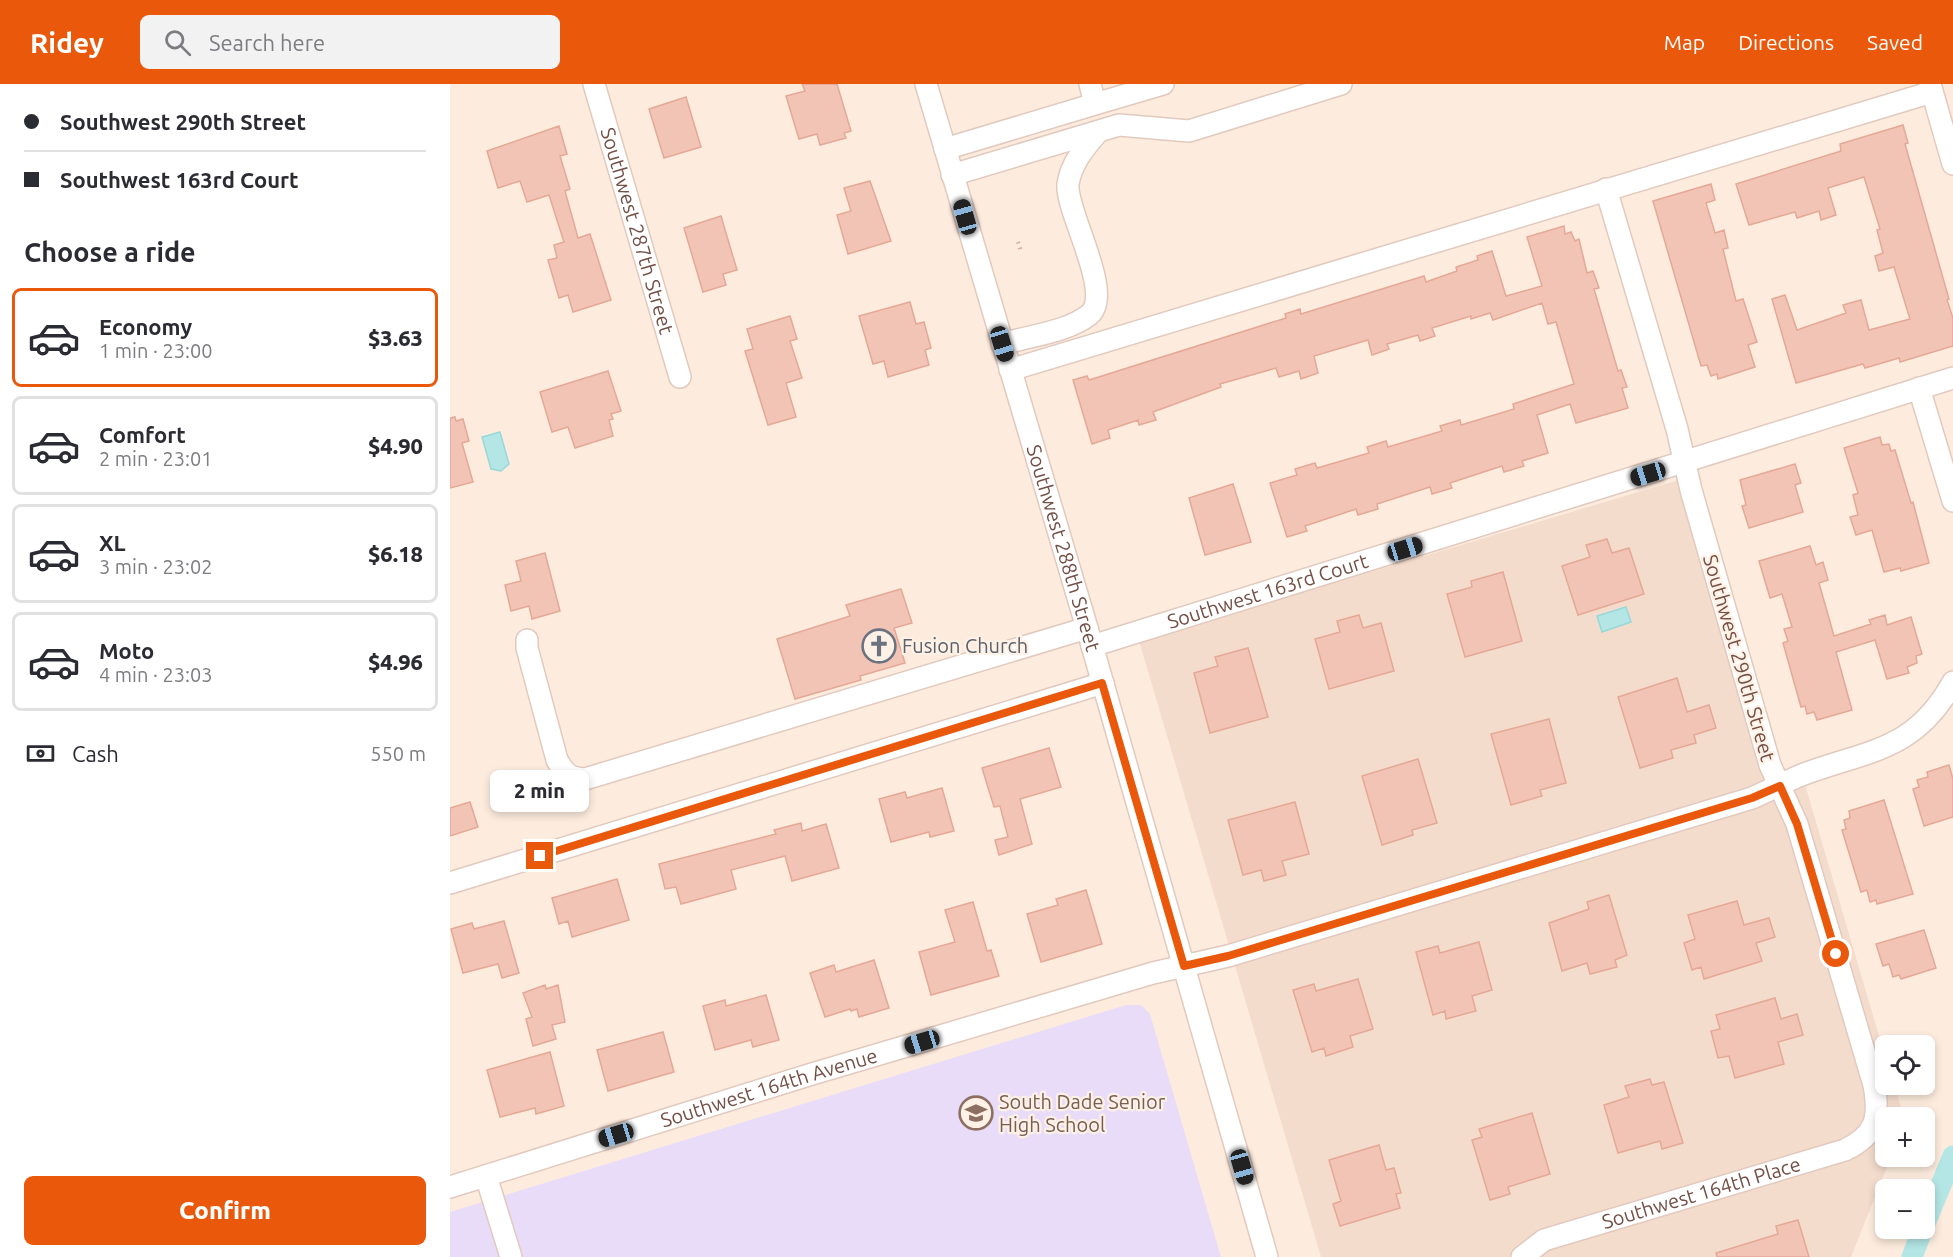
<!DOCTYPE html>
<meta charset="utf-8">
<style>
:root{--surface:#fff;--page:#f2f2f3;--text:#2b2b33;--muted:#7c7c81;--line:#e1e1e2;--accent:#ea580c}
body{margin:0;font-family:Ubuntu,sans-serif;background:var(--page);color:var(--text);height:100vh;display:flex;flex-direction:column;font-size:22px;white-space:nowrap}
*{box-sizing:border-box;margin:0}
p{font-size:20px;color:var(--muted)}
.icon{flex:none;width:33px;height:33px;fill:none;stroke:currentColor;stroke-width:2;stroke-linecap:round;stroke-linejoin:round}
.map{position:relative;flex:1;overflow:hidden}
.panel{display:flex;flex-direction:column;background:var(--surface);width:450px}
.panel>*{flex:none}
.guide{display:grid;align-content:center;height:132px;padding:0 24px;background:var(--surface)}
.tools{position:absolute;left:1425px;top:951px;display:grid;gap:12px}
.tools a{display:grid;place-items:center;width:60px;height:60px;border-radius:9px;background:var(--surface);box-shadow:0 3px 9px #0003;font-size:30px}
.end{position:absolute;width:27px;height:27px;margin:-14px;border:8px solid #ea580c;background:#fff;box-shadow:0 0 0 3px #fff}
.from{border-radius:50%}
.bubble{position:absolute;height:42px;border-radius:9px;background:var(--surface);box-shadow:0 3px 9px #0003;font-size:20px;font-weight:800;line-height:42px;text-align:center}
.car{position:absolute;width:18px;height:36px;margin:-18px -9px;border-radius:8px;box-shadow:0 0 4px 2px #0007;background:linear-gradient(#222 24%,#8ab4d8 0 40%,#222 0 76%,#8ab4d8 0 86%,#222 0)}
.guide b{display:flex;align-items:center;gap:21px;height:57px;font-size:22px}
.guide b+b{border-top:2px solid var(--line)}
.guide i{width:15px;height:15px;background:var(--text)}
ul{padding:0;list-style:none}
li{display:flex;align-items:center;gap:18px;height:99px;margin:0 12px 9px;padding:0 12px;border:3px solid var(--line);border-radius:9px}
li div{flex:1}
li b{display:block;font-size:22px}
li em{font-style:normal;font-weight:800}
li.current{border-color:var(--accent)}
li>.icon{width:54px;height:54px;stroke-width:1.5}
h2{padding:0 24px;font-size:27px;line-height:72px}
.pay{display:flex;align-items:center;gap:15px;height:66px;padding:0 24px;font-size:22px}
.pay p{margin-inline-start:auto}
.button{display:flex;gap:12px;margin-top:auto;padding:12px 24px}
.button a{flex:1;height:69px;border-radius:9px;background:var(--accent);color:#fff;font-size:24px;font-weight:800;line-height:69px;text-align:center}
header{display:flex;align-items:center;gap:36px;box-sizing:border-box;height:84px;padding:0 30px;background:var(--accent);color:#fff}
header strong{font-size:28px}
nav{display:flex;gap:33px;margin-inline-start:auto;font-size:21px}
.search{width:420px;height:54px;background:var(--page);display:flex;align-items:center;gap:15px;box-sizing:border-box;padding:0 21px;border-radius:9px;color:var(--muted);font-size:22px}
main{display:flex;flex:1;min-height:0}
.map>svg:first-child{display:block}
.residential{fill:#f4dccd}
.education{fill:#e9dcf8}
.water{fill:#b3e6e5;stroke:#99d8d8;stroke-width:1.5}
.lines{fill:none;stroke-linecap:round;stroke-linejoin:round}
.canal{stroke:#b3e6e5;stroke-width:21}
.building{fill:#f2c4b5;stroke:#e5a896;stroke-width:1.5}
.minor-casing{stroke:#e2c9be;stroke-width:24}
.path{stroke:#d7a899;stroke-width:4;stroke-dasharray:1.5 4.5;stroke-linecap:butt}
.minor{stroke:#fff;stroke-width:21}
.route{stroke:#ea580c;stroke-width:8}
.labels{text-anchor:middle;stroke-width:4.5;stroke-linejoin:round;paint-order:stroke}
.street-label{font-size:20px;fill:#734f46;stroke:#fff1e5}
.worship-label{font-size:20px;fill:#5b616d;stroke:#fff1e5;text-anchor:start}
.education-label{font-size:20px;fill:#785e54;stroke:#fff1e5;text-anchor:start}
</style>
<header>
<strong>Ridey</strong>
<div class="search"><svg class="icon" aria-label="search" viewBox="0 0 24 24"><circle cx="10" cy="10" r="6"/><path d="M15 15l6 6"/></svg>Search here</div>
<nav><a>Map</a><a>Directions</a><a>Saved</a></nav>
</header>
<main>
<section class="panel">
<div class="guide">
<b><i class="from"></i>Southwest 290th Street</b>
<b><i></i>Southwest 163rd Court</b>
</div>
<h2>Choose a ride</h2>
<ul>
<li class="current"><svg class="icon" aria-label="car" viewBox="0 0 24 24"><path d="M5 17H2v-5l4-1 3-4h7l3 4 3 1v5h-3M9 17h6M6 11h13"/><circle cx="7" cy="17" r="2"/><circle cx="17" cy="17" r="2"/></svg><div><b>Economy</b><p>1 min · 23:00</p></div><em>$3.63</em></li>
<li><svg class="icon" aria-label="car" viewBox="0 0 24 24"><path d="M5 17H2v-5l4-1 3-4h7l3 4 3 1v5h-3M9 17h6M6 11h13"/><circle cx="7" cy="17" r="2"/><circle cx="17" cy="17" r="2"/></svg><div><b>Comfort</b><p>2 min · 23:01</p></div><em>$4.90</em></li>
<li><svg class="icon" aria-label="car" viewBox="0 0 24 24"><path d="M5 17H2v-5l4-1 3-4h7l3 4 3 1v5h-3M9 17h6M6 11h13"/><circle cx="7" cy="17" r="2"/><circle cx="17" cy="17" r="2"/></svg><div><b>XL</b><p>3 min · 23:02</p></div><em>$6.18</em></li>
<li><svg class="icon" aria-label="car" viewBox="0 0 24 24"><path d="M5 17H2v-5l4-1 3-4h7l3 4 3 1v5h-3M9 17h6M6 11h13"/><circle cx="7" cy="17" r="2"/><circle cx="17" cy="17" r="2"/></svg><div><b>Moto</b><p>4 min · 23:03</p></div><em>$4.96</em></li>
</ul>
<div class="pay"><svg class="icon" aria-label="cash" viewBox="0 0 24 24"><path d="M3 7h18v10H3z"/><circle cx="12" cy="12" r="2"/></svg>Cash<p>550 m</p></div>
<div class="button"><a>Confirm</a></div>
</section>
<div class="map">
<svg width="1503" height="1173" viewBox="0 0 1503 1173">
<rect width="100%" height="100%" fill="#fdecde"/>
<path class="residential" d="M 1242,392 L 1332,692 L 1351,687 L 1435,972 L 1436,1000 L 1444,1001 L 1454,1033 L 1436,1034 L 1436,1072 L 1441,1073 L 1401,1173 L 871,1173 L 689,557 Z"/>
<path class="education" d="M 676,921 L 691,921 L 700,930 L 771,1173 L 0,1173 L 0,1128 Z"/>
<path class="water" d="M 50,348 L 59,380 L 51,387 L 41,385 L 32,353 Z
M 1176,523 L 1181,538 L 1152,548 L 1147,532 Z"/>
<g class="lines">
<path class="canal" d="M 1474,1142 L 1503,1072
M 1462,1173 L 1473,1144"/>
</g>
<path class="building" d="M 352,0 L 387,0 L 401,47 L 394,49 L 396,54 L 370,61 L 367,50 L 349,55 L 336,12 L 355,7 Z
M 236,13 L 251,63 L 214,74 L 199,25 Z
M 1453,41 L 1458,59 L 1455,60 L 1499,215 L 1497,216 L 1503,234 L 1503,262 L 1450,278 L 1449,274 L 1415,284 L 1413,280 L 1346,299 L 1322,215 L 1335,211 L 1347,246 L 1396,229 L 1393,221 L 1411,216 L 1419,246 L 1460,235 L 1444,183 L 1429,187 L 1425,172 L 1433,169 L 1427,146 L 1430,145 L 1414,93 L 1378,104 L 1386,131 L 1371,136 L 1369,127 L 1347,134 L 1345,128 L 1299,141 L 1286,100 L 1391,67 L 1390,60 Z
M 109,42 L 117,70 L 110,72 L 120,105 L 115,107 L 128,154 L 140,150 L 161,216 L 123,228 L 118,211 L 109,214 L 98,176 L 107,174 L 104,161 L 114,158 L 99,111 L 77,118 L 70,97 L 48,104 L 37,67 Z
M 420,97 L 441,157 L 398,170 L 387,131 L 401,127 L 394,104 Z
M 1261,100 L 1265,116 L 1256,119 L 1265,149 L 1274,146 L 1278,164 L 1273,165 L 1286,217 L 1293,215 L 1307,258 L 1298,261 L 1305,283 L 1268,295 L 1267,290 L 1261,292 L 1257,281 L 1251,282 L 1203,117 Z
M 271,132 L 287,186 L 273,190 L 276,201 L 253,208 L 234,144 Z
M 1114,142 L 1115,150 L 1121,148 L 1125,157 L 1129,155 L 1137,189 L 1143,187 L 1149,204 L 1144,205 L 1168,287 L 1171,286 L 1177,303 L 1172,304 L 1178,324 L 1126,339 L 1120,320 L 1087,331 L 1098,369 L 1072,377 L 1074,382 L 1054,388 L 1052,382 L 1000,399 L 1002,404 L 982,410 L 980,403 L 927,420 L 928,425 L 908,431 L 906,425 L 855,442 L 857,447 L 837,453 L 820,399 L 847,391 L 845,385 L 865,379 L 867,384 L 919,369 L 917,363 L 936,357 L 938,363 L 992,347 L 990,342 L 1010,336 L 1011,341 L 1064,325 L 1063,320 L 1124,300 L 1106,238 L 1098,240 L 1092,219 L 1043,236 L 1040,229 L 1021,235 L 1021,232 L 982,244 L 985,252 L 970,257 L 968,251 L 937,260 L 939,265 L 922,271 L 918,256 L 864,272 L 868,289 L 851,295 L 849,287 L 829,293 L 826,284 L 770,300 L 771,303 L 703,328 L 706,336 L 689,341 L 688,336 L 658,346 L 660,354 L 642,360 L 623,296 L 637,292 L 639,296 L 836,234 L 835,230 L 850,225 L 851,230 L 974,192 L 976,198 L 1007,187 L 1006,183 L 1028,176 L 1027,172 L 1042,167 L 1056,212 L 1092,202 L 1077,153 Z
M 460,218 L 466,240 L 474,238 L 481,264 L 475,266 L 479,281 L 438,293 L 434,277 L 423,280 L 409,232 Z
M 340,232 L 347,255 L 340,257 L 352,294 L 336,299 L 346,333 L 318,341 L 295,267 L 303,265 L 297,245 Z
M 158,287 L 171,327 L 161,330 L 163,335 L 159,336 L 163,352 L 125,364 L 118,343 L 102,348 L 90,308 Z
M 5,333 L 6,337 L 13,335 L 19,357 L 12,359 L 23,398 L 0,404 L 0,334 Z
M 1430,353 L 1432,361 L 1439,360 L 1441,367 L 1445,366 L 1461,419 L 1463,418 L 1479,479 L 1451,487 L 1450,484 L 1434,488 L 1422,446 L 1406,451 L 1400,433 L 1408,431 L 1403,411 L 1408,409 L 1394,364 Z
M 1345,380 L 1351,399 L 1345,401 L 1353,428 L 1299,444 L 1292,422 L 1296,421 L 1290,396 Z
M 783,400 L 801,458 L 755,471 L 739,414 Z
M 1157,455 L 1162,469 L 1179,464 L 1194,510 L 1128,531 L 1112,482 L 1140,473 L 1136,461 Z
M 1360,462 L 1366,481 L 1373,478 L 1378,496 L 1369,499 L 1384,552 L 1421,540 L 1419,536 L 1435,531 L 1437,541 L 1461,533 L 1472,570 L 1466,572 L 1467,579 L 1457,583 L 1459,589 L 1437,595 L 1425,556 L 1386,568 L 1402,626 L 1367,636 L 1364,628 L 1357,630 L 1355,622 L 1351,623 L 1333,559 L 1338,557 L 1334,545 L 1342,543 L 1332,510 L 1320,514 L 1309,477 Z
M 95,469 L 110,527 L 82,535 L 79,522 L 61,527 L 55,501 L 71,497 L 66,477 Z
M 1053,488 L 1072,557 L 1015,573 L 997,510 L 1022,503 L 1021,497 Z
M 451,505 L 462,539 L 444,544 L 455,579 L 410,592 L 411,596 L 345,615 L 327,555 L 400,532 L 396,521 Z
M 909,531 L 913,544 L 931,539 L 944,587 L 879,605 L 865,555 L 890,548 L 887,537 Z
M 798,564 L 818,633 L 760,649 L 744,589 L 768,582 L 765,573 Z
M 1227,594 L 1237,628 L 1259,621 L 1266,644 L 1244,651 L 1246,659 L 1221,666 L 1223,674 L 1190,684 L 1168,613 Z
M 1099,635 L 1116,699 L 1090,706 L 1092,712 L 1061,721 L 1041,650 Z
M 599,664 L 611,703 L 570,715 L 582,760 L 549,771 L 545,756 L 558,753 L 550,722 L 544,723 L 532,684 Z
M 968,675 L 987,739 L 962,746 L 963,751 L 932,761 L 912,692 Z
M 1499,681 L 1503,695 L 1503,733 L 1474,742 L 1463,705 L 1469,703 L 1467,696 L 1478,693 L 1477,688 Z
M 492,704 L 504,747 L 480,753 L 479,748 L 441,758 L 429,715 L 455,708 L 457,714 Z
M 1434,716 L 1463,810 L 1427,820 L 1426,816 L 1420,818 L 1417,806 L 1411,808 L 1392,746 L 1396,745 L 1394,736 L 1400,734 L 1399,727 Z
M 20,718 L 28,743 L 0,752 L 0,724 Z
M 845,718 L 859,770 L 832,777 L 836,791 L 814,797 L 811,786 L 793,791 L 778,736 Z
M 351,739 L 352,747 L 376,740 L 389,784 L 342,797 L 335,772 L 281,786 L 286,805 L 231,820 L 226,803 L 215,805 L 209,780 L 326,750 L 324,746 Z
M 167,795 L 179,836 L 122,853 L 118,837 L 109,840 L 102,814 Z
M 636,806 L 652,860 L 591,878 L 577,830 L 608,821 L 606,815 Z
M 1159,811 L 1177,871 L 1165,876 L 1167,883 L 1140,890 L 1137,879 L 1112,887 L 1099,839 L 1139,825 L 1137,818 Z
M 1287,817 L 1294,841 L 1319,834 L 1325,853 L 1306,859 L 1312,877 L 1254,895 L 1251,883 L 1242,886 L 1234,859 L 1245,855 L 1238,831 Z
M 523,818 L 537,867 L 541,866 L 549,892 L 481,911 L 469,868 L 505,858 L 495,826 Z
M 54,837 L 69,889 L 52,894 L 48,880 L 13,889 L 1,845 L 22,839 L 24,845 Z
M 1474,846 L 1486,884 L 1451,895 L 1449,891 L 1443,893 L 1439,880 L 1433,882 L 1426,860 Z
M 1029,858 L 1042,906 L 1022,912 L 1026,927 L 996,935 L 995,927 L 983,931 L 966,868 L 988,862 L 990,869 Z
M 424,876 L 439,924 L 409,933 L 407,925 L 401,927 L 400,925 L 375,933 L 360,889 L 384,881 L 386,888 Z
M 908,895 L 923,945 L 900,952 L 903,963 L 876,972 L 874,964 L 862,968 L 843,906 L 864,900 L 866,907 Z
M 95,901 L 96,905 L 108,901 L 115,938 L 102,941 L 106,955 L 83,962 L 76,935 L 82,933 L 73,909 Z
M 316,911 L 329,956 L 303,963 L 301,956 L 265,966 L 253,922 L 275,916 L 276,922 Z
M 1325,914 L 1331,935 L 1347,930 L 1353,951 L 1328,958 L 1334,980 L 1285,994 L 1279,972 L 1268,974 L 1261,947 L 1270,945 L 1266,931 Z
M 213,948 L 224,988 L 158,1007 L 147,966 Z
M 100,968 L 114,1022 L 86,1030 L 85,1024 L 50,1033 L 37,986 Z
M 1200,995 L 1202,1001 L 1214,998 L 1233,1059 L 1212,1065 L 1210,1057 L 1168,1069 L 1154,1021 L 1179,1013 L 1175,1002 Z
M 1082,1029 L 1100,1090 L 1058,1103 L 1060,1110 L 1040,1116 L 1022,1056 L 1032,1053 L 1029,1045 Z
M 929,1061 L 936,1086 L 944,1084 L 951,1109 L 946,1110 L 950,1124 L 890,1142 L 883,1120 L 891,1117 L 879,1076 Z
M 1348,1136 L 1359,1173 L 1267,1173 L 1266,1169 L 1328,1150 L 1326,1142 Z"/>
<g class="lines">
<defs>
<g id="minor">
<path id="s1" d="M 144,0 L 230,293"/>
<path id="s2" d="M 476,0 L 637,544 L 817,1173"/>
<path d="M 1480,0 L 1503,80"/>
<path d="M 645,20 L 713,0"/>
<path d="M 495,65 L 645,20 L 640,0"/>
<path d="M 502,91 L 669,41 L 739,47 L 891,0"/>
<path d="M 552,260 C 579,252 617,248 639,231 C 665,210 615,127 618,100 C 621,80 634,64 647,49"/>
<path d="M 560,286 L 1482,8"/>
<path d="M 1469,304 L 1503,417"/>
<path d="M 77,556 L 77,564 L 107,676 C 115,690 119,694 135,695 L 637,544"/>
<path id="s3" d="M 642,562 L 1503,294"/>
<path d="M 0,799 L 653,599"/>
<path d="M 36,1092 L 61,1173"/>
<path id="s4" d="M 0,1103 L 362,990 L 703,889 L 778,872 L 1302,714 C 1318,707 1333,699 1349,692 C 1416,666 1464,669 1503,598"/>
<path id="s5" d="M 1072,1173 L 1094,1156 L 1395,1066 C 1426,1051 1430,1034 1424,1001 L 1347,740 L 1320,681 L 1241,406 L 1227,345 L 1156,105"/>
</g>
</defs>
<use href="#minor" class="minor-casing"/>
<path class="path" d="M 568,158 L 571,167"/>
<use href="#minor" class="minor"/>
</g>
<g class="lines">
<path class="route" d="M 90,772 L 652,599 L 734,882 L 778,872 L 1302,714 L 1330,702 L 1347,740 L 1386,870"/>
</g>
<defs>
<symbol id="church-ring" viewBox="-11 -11 22 22"><circle r="9.5" fill="#fff1e5" stroke="#6b7280" stroke-width="1.5"/><path d="M-1.2-6h2.4v3.5h3.3v2.4h-3.3V6h-2.4V-.1h-3.3v-2.4h3.3Z" fill="#6b7280"/></symbol>
<symbol id="school-ring" viewBox="-11 -11 22 22"><circle r="9.5" fill="#fff1e5" stroke="#8d6e63" stroke-width="1.5"/><path d="M0-5L7-2L0 1L-7-2ZM-4 1L0 2.5L4 1V4Q0 6-4 4Z" fill="#8d6e63"/></symbol>
</defs>
<g fill-rule="evenodd">
<use href="#church-ring" x="410" y="543" width="38" height="38"/>
<use href="#school-ring" x="507" y="1010" width="38" height="38"/>
</g>
<g class="labels">
<g class="street-label">
<text dy="7" stroke="none"><textPath href="#s1" startOffset="153">Southwest 287th Street</textPath></text>
<text dy="7" stroke="none"><textPath href="#s2" startOffset="484">Southwest 288th Street</textPath></text>
<text dy="7" stroke="none"><textPath href="#s3" startOffset="184">Southwest 163rd Court</textPath></text>
<text transform="translate(1289 574) rotate(74)" y="7">Southwest 290th Street</text>
<text dy="7" stroke="none"><textPath href="#s4" startOffset="334">Southwest 164th Avenue</textPath></text>
<text dy="7" stroke="none"><textPath href="#s5" startOffset="192">Southwest 164th Place</textPath></text>
</g>
<g class="worship-label">
<text x="452" y="569">Fusion Church</text>
</g>
<g class="education-label">
<text x="549" y="1025">South Dade Senior<tspan x="549" dy="23">High School</tspan></text>
</g>
</g>
</svg>
<div class="tools">
<a><svg class="icon" aria-label="locate" viewBox="0 0 24 24"><circle cx="12" cy="12" r="6"/><path d="M12 2v4M12 18v4M2 12h4M18 12h4"/></svg></a>
<a>+</a>
<a>−</a>
</div>
<i class="end from" style="left:1386px;top:870px"></i>
<i class="end" style="left:90px;top:772px"></i>
<div class="bubble" style="left:40px;top:686px;width:99px">2 min</div>
<i class="car" style="left:515px;top:133px;rotate:344deg"></i>
<i class="car" style="left:552px;top:260px;rotate:163deg"></i>
<i class="car" style="left:1198px;top:390px;rotate:253deg"></i>
<i class="car" style="left:955px;top:465px;rotate:73deg"></i>
<i class="car" style="left:472px;top:958px;rotate:253deg"></i>
<i class="car" style="left:166px;top:1051px;rotate:253deg"></i>
<i class="car" style="left:792px;top:1083px;rotate:164deg"></i>
</div>
</main>
